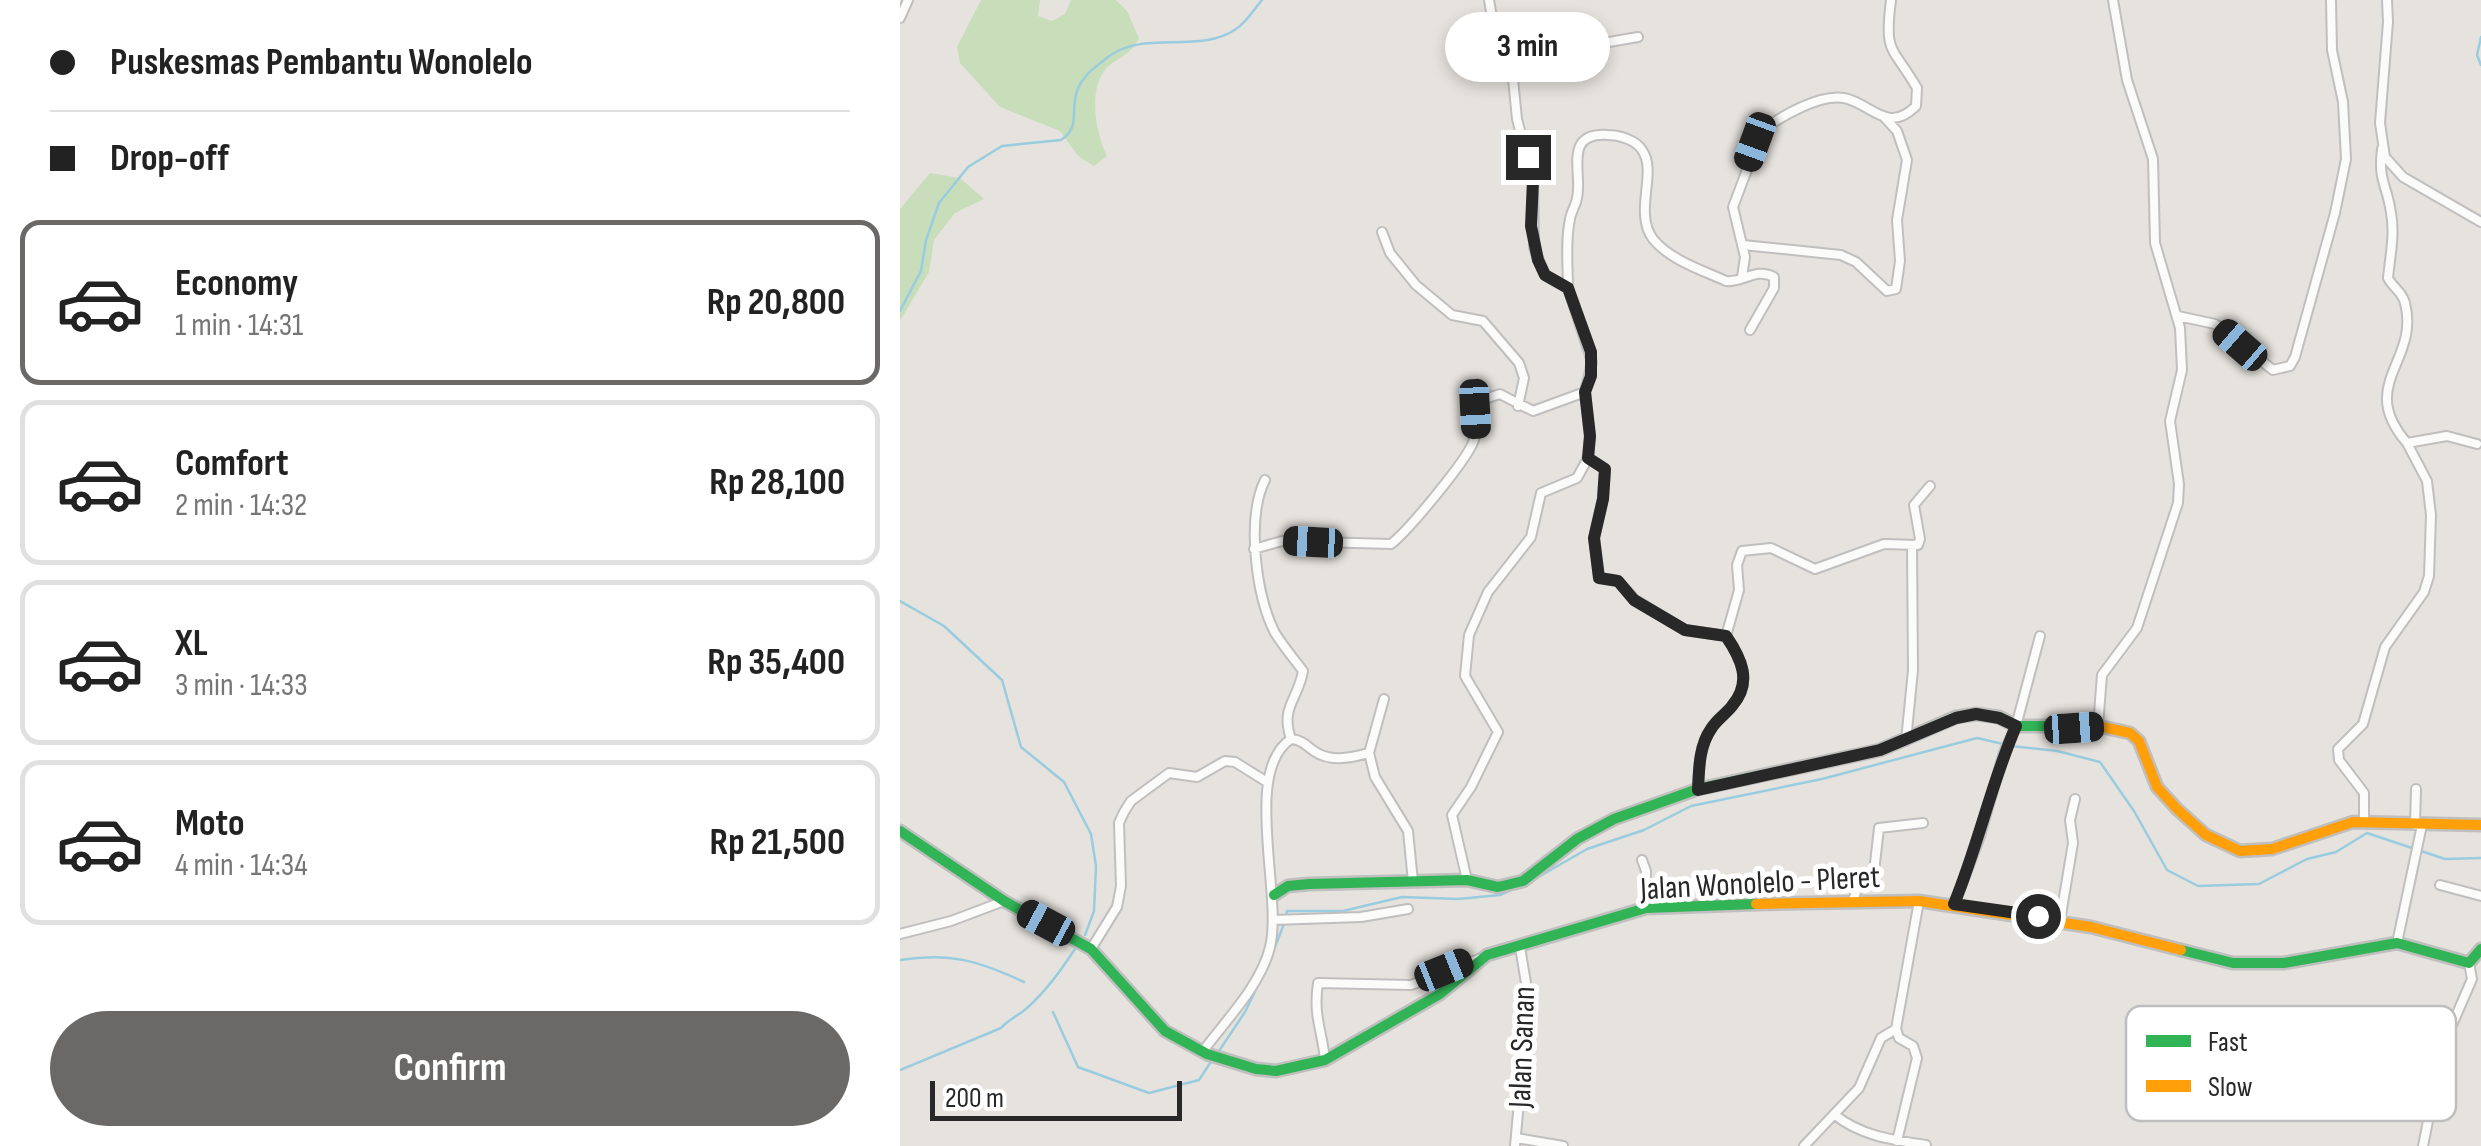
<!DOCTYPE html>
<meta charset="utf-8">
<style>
:root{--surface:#fff;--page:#f2f2f2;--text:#222;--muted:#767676;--line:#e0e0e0;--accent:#6a6968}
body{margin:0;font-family:"Sofia Sans Condensed",sans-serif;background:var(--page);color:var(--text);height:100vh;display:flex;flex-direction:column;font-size:38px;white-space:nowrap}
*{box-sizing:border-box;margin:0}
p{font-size:32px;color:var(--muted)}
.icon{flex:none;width:55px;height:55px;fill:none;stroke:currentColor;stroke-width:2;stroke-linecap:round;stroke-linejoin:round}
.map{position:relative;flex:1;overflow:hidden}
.drawer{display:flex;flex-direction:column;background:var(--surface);width:900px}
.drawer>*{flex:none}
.guide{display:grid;align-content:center;height:220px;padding:0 50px;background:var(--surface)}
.scale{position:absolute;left:30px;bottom:25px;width:252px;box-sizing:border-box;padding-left:10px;border:5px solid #282828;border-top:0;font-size:28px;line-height:35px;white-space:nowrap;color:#282828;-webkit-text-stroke:8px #fff;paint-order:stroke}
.end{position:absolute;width:45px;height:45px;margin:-22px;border:12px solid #282828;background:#fff;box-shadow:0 0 0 5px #fff}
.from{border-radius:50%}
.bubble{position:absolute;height:70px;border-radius:35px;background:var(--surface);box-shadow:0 5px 15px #0003;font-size:32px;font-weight:700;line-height:70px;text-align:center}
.car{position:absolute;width:30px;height:60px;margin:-30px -15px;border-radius:12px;box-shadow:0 0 8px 2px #0007;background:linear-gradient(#222 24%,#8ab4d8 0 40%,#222 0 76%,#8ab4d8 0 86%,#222 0)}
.guide b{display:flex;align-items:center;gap:35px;height:95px;font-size:38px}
.guide b+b{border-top:2px solid var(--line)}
.guide i{width:25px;height:25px;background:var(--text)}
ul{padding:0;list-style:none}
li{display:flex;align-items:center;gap:30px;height:165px;margin:0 20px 15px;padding:0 30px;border:5px solid var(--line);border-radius:20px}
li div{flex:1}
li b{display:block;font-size:38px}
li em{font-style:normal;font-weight:700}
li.selected{border-color:var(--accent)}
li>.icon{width:90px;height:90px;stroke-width:1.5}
.action{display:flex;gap:20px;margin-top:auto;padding:20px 50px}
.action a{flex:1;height:115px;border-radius:60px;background:var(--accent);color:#fff;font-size:40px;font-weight:700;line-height:115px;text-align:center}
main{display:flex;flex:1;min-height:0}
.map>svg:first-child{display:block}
.green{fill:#c8debb}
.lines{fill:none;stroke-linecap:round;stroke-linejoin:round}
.stream{stroke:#9accdf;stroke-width:2.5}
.street-casing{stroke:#c0bfbf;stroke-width:12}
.fast-casing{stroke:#c0bfbf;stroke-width:15}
.slow-casing{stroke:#c0bfbf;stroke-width:15}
.street{stroke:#fbfbfa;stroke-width:8}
.fast{stroke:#30b455;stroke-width:10}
.slow{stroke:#ff9f0a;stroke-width:10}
.route{stroke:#282828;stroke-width:12}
.labels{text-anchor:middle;stroke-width:10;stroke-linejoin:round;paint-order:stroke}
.street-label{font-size:32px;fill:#282828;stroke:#fff}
.key{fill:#fff;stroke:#bebebe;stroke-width:2.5}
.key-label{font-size:28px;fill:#282828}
</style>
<main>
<section class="drawer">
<div class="guide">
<b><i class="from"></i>Puskesmas Pembantu Wonolelo</b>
<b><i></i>Drop-off</b>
</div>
<ul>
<li class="selected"><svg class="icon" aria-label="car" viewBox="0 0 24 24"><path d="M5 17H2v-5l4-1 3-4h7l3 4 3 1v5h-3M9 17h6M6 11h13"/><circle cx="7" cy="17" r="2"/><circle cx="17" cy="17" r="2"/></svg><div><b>Economy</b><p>1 min · 14:31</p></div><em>Rp 20,800</em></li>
<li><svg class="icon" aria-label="car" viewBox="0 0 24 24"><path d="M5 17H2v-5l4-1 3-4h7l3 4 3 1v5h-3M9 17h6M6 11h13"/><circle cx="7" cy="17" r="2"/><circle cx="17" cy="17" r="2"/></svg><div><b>Comfort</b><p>2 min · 14:32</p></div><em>Rp 28,100</em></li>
<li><svg class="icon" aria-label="car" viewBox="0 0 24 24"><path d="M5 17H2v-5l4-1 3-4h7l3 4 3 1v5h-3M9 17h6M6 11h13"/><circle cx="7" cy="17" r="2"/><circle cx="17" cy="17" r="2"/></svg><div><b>XL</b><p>3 min · 14:33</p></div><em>Rp 35,400</em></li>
<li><svg class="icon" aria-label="car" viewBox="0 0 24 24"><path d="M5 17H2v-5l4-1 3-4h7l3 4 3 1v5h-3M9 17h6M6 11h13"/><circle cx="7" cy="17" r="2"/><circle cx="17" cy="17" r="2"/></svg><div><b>Moto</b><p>4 min · 14:34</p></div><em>Rp 21,500</em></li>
</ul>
<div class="action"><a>Confirm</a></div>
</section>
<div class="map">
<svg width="1581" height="1146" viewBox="0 0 1581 1146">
<rect width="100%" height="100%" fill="#e6e3de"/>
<path class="green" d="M 81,0 L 140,0 L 138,16 L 152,21 L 165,14 L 171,0 L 216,0 L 227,11 L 239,38 C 229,58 217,56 205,70 C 188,91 196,135 207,156 L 194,166 L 178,156 L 160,131 L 100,107 L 60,63 L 57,47 Z
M 30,173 L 60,178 L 84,199 L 55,213 L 34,240 L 29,272 L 0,321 L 0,209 Z"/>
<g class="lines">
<path class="stream" d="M 1581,37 L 1577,55 L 1581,65
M 0,311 L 21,271 L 26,240 L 39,203 L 68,167 L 102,146 L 161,140 C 181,127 170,110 177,91 C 183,75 195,67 208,57 C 244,29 299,55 336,29 C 346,23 354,9 362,0
M 0,601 L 44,626 L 102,680 L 121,747 L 164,782 L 191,834 L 196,866 L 194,911 L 185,935
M 1111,746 L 1157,751 L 1200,762 L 1234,811 L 1267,870 L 1298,886 L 1359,884 L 1407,859 L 1436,852 L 1467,833 L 1545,859 L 1581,858
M 628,883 L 687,849 L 744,830 L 791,806 L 922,779 L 1077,738 L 1103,744
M 386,916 L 387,911 L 443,911 L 502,897 L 558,899 L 600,895 L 620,886
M 0,960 C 50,952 79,961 124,982
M 369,962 L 384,924
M 153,1012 L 178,1067 L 249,1093 L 299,1080 L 312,1060
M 317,1054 L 345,1012 L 361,979
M 0,1070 L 101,1028 C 109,1019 118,1016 127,1008 C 147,990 161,970 175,949"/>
<defs>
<path id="street" d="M 589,0 L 592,17 L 611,59
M 1487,0 L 1488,22 L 1480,123 L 1485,157 L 1503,177 L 1581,222
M 0,18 L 8,0
M 1482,149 C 1478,182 1487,184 1491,213 C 1495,234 1490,257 1488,278 C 1493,288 1502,291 1505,303 C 1520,362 1456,384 1507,443 L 1547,436 L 1577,444
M 482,232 L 490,253 L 516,285 L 552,315 L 583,321 L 619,363 L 624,378 L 618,406
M 843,245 L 941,255 L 956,262 L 987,291 L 996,289 L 1000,261 L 997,220 L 1007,160 L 997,131 L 984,117
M 842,277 L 845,257 L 833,207 L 862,130 C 882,116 919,94 944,98 C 971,103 987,135 1016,106 L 1017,88 C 992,45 984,55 991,0
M 668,288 C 668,267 665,241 670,219 C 671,212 676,205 677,198 C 683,173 662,132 708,135 C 719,135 736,140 742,150 C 758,172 733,212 753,239 C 770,260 802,270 826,281 C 844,283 855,267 874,277 L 874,288 L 850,330
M 1278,316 L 1315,324 L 1373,370 L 1390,366 L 1395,357 L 1435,213 L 1446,159 L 1443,102 L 1432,50 L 1431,0
M 688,458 L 705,469 L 703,499 L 694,538 L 699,577 L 718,581 L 735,600 L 785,630 L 826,636 C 841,658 853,682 832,706 C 826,714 816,720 811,729 C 799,746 799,769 798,789
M 365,480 C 346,518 356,596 375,633 C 383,646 394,659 403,671 C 398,700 380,707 391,739
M 354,549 L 382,541 L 491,544 C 508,531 568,459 574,440 C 578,427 573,414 578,401 L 600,394 L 633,411 L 685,392
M 826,636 L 839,590 L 837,565 L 842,551 L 871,548 L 915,569 L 984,544 L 1018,545 L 1020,539 L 1014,505 L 1030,486
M 484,699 L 469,753 L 475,777 L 508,831 L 513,882
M 1198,726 L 1202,675 L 1237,628 L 1278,503 L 1279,484 L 1270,421 L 1282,370 L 1280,328 L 1255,243 L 1253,159 L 1227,80 L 1213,0
M 391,739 C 405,740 408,749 419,754 C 436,762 453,757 469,753
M 1006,741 L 1013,670 L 1012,546
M 1464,821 L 1464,793 L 1439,760 L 1438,749 L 1463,724 L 1485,647 L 1524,592 L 1529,576 L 1531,515 L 1527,481 L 1507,443
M 1515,825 L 1516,789
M 742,860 L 746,871 L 746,908
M 567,880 L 552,815 L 571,787 L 598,732 L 565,676 L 569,635 L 588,592 L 631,537 L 641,493 L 677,478 L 688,458 L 690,436 L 685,392 L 692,362 L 668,288 L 645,275 L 634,248 L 633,180 L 617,119 L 611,59 L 738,37
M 1540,885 L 1581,896
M 953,900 L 958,888 L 974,872 L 979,828 L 1023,823
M 1054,905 L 1079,839 L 1104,752 L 1116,726 L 1140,636
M 373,920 L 461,917 L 508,909
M 1160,921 L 1173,843 L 1170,820 L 1175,799
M 0,934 L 51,921 L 104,901
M 1497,943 L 1522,825
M 191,949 L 217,907 L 221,886 L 219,823 L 224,812 L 231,801 L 269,773 L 297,777 L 325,761 L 335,762 L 367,782
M 303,1051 C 326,1020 361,985 370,947 C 383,895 342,771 391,739
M 425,1060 C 422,1029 413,1017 418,983 L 511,985 L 579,959
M 935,1115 C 961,1136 993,1140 1026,1145
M 617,1138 L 663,1146
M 997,1141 L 1017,1058 L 1013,1046 L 999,1038 L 996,1029 L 1019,901
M 615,1146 L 627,1014 L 626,983 L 620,947
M 904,1146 L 959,1088 L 981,1038 L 996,1029
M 1523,1146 L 1543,1046 L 1572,979 L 1569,963"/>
<path id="fast" d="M 0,831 L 104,901 L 191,949 L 265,1031 L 307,1054 L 356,1069 L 376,1071 L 425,1060 L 540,994 L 587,955 L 746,908 L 856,904
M 374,895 L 388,886 L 409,884 L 567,880 L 598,887 L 623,881 L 677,839 L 714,819 L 798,789 L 980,750 L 1056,717 L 1076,714 L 1099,717 L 1116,726 L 1164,726
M 1281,950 L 1333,963 L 1384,963 L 1497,943 L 1569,963 L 1581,949"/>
<path id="slow" d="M 1164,726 L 1198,726 L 1230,733 L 1239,741 L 1257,787 L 1277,809 L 1306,835 L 1340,851 L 1372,849 L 1453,822 L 1581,825
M 856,904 L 1019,901 L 1191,927 L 1281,950"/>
</defs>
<use href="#street" class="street-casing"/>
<use href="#fast" class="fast-casing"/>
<use href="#slow" class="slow-casing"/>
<use href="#street" class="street"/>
<use href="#fast" class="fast"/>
<use href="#slow" class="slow"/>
</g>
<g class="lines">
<path class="route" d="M 628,157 L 633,180 L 631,226 L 638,260 L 645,275 L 668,288 L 691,352 L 691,376 L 685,392 L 690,436 L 688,458 L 705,469 L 703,499 L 694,538 L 699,578 L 718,581 L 734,600 L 785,630 L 826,636 C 841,658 853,682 832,706 C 826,714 816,720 811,729 C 799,746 799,769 798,790 L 980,750 L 1056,718 L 1076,714 L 1099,718 L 1116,726 C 1091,784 1078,846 1054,904 L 1138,916"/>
</g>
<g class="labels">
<g class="street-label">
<text transform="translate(860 882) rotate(-3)" y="11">Jalan Wonolelo - Pleret</text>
<text transform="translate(621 1047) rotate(-88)" y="11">Jalan Sanan</text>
</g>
</g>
<rect x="1226" y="1006" width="330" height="115" rx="15" class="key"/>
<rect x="1246" y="1035" width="45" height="12" fill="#30b455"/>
<rect x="1246" y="1080" width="45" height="12" fill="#ff9f0a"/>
<g class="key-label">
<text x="1308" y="1051">Fast</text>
<text x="1308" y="1096">Slow</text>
</g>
</svg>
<div class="scale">200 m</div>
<i class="end from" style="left:1138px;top:916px"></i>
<i class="end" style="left:628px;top:157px"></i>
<div class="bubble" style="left:545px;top:12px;width:165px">3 min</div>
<i class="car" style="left:855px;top:142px;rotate:200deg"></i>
<i class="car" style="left:1340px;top:345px;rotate:311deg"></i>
<i class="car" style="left:575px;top:409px;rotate:177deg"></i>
<i class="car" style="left:413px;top:542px;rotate:273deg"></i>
<i class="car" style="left:1174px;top:728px;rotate:86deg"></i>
<i class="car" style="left:146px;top:923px;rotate:298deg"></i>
<i class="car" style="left:544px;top:970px;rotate:68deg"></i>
</div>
</main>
